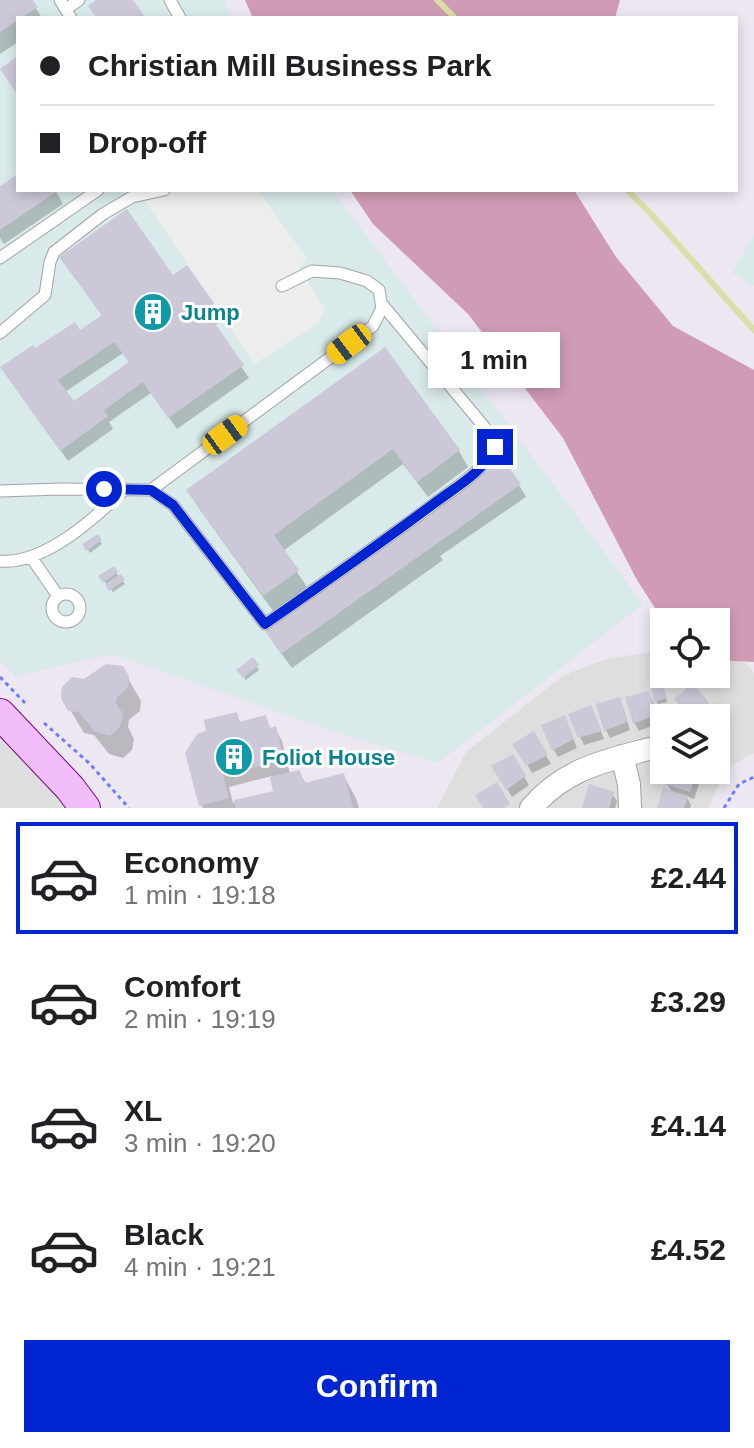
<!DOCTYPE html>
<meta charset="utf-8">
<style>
:root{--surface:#fff;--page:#f6f6f6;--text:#202124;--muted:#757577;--line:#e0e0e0;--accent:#0025d1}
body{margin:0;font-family:Arial,sans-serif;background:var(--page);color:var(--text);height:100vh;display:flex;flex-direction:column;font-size:30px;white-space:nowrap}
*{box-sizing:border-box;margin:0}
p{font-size:26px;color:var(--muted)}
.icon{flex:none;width:44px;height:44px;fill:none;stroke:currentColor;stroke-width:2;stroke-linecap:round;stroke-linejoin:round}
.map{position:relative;height:808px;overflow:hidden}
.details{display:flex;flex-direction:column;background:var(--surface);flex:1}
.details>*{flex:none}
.guide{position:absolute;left:16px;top:16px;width:722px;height:176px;border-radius:0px;box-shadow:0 4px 12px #0003;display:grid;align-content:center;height:176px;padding:0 24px;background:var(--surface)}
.buttons{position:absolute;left:650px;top:608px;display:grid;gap:16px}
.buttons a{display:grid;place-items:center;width:80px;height:80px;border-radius:0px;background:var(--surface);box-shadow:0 4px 12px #0003;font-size:40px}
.end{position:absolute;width:36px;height:36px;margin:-18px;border:10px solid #0025d1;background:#fff;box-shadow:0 0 0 4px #fff}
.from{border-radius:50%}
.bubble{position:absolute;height:56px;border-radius:0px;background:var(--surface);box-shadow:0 4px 12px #0003;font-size:26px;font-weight:600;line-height:56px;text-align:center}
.car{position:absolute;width:24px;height:48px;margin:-24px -12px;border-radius:10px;box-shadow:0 0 6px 2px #0007;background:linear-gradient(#f5c518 24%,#345 0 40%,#f5c518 0 76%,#345 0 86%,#f5c518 0)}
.guide b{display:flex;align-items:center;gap:28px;height:76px;font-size:30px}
.guide b+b{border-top:2px solid var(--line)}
.guide i{width:20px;height:20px;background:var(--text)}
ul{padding:14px 0 0;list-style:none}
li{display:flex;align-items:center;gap:24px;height:112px;margin:0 16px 12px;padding:0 8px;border:4px solid transparent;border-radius:0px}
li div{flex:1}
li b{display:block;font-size:30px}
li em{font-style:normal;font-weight:600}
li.active{border-color:var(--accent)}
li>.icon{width:72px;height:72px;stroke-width:1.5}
.cta{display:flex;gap:16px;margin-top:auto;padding:16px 24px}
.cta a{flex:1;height:92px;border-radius:0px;background:var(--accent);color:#fff;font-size:32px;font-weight:600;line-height:92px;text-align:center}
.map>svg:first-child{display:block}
.residential{fill:#dededf;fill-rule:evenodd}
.industrial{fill:#d9eaea}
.forest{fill:#d09cb5}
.parking{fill:#ededed}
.shadow{fill:#0003;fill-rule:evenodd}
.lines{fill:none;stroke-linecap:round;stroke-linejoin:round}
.stream{stroke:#dcdea8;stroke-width:6}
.building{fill:#ccc8d8;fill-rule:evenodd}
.service-casing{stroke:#a2a2a2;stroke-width:13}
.minor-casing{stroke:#a2a2a2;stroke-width:24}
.secondary-casing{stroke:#72057b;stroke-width:32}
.path{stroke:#707afa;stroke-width:3;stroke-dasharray:4 4;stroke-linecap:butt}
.service{stroke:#fff;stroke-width:11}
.minor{stroke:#fff;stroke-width:22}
.secondary{stroke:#f2bdfa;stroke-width:30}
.route{stroke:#0025d1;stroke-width:10}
.labels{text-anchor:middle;stroke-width:6;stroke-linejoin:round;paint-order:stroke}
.culture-label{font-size:22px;font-weight:bold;fill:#0d838f;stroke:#fff;text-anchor:start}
</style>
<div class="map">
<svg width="754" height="808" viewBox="0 0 754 808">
<rect width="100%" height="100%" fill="#ece7f1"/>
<path class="residential" d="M 725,639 L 754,673 L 754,753 L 726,769 L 708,808 L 437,808 L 466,752 L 564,675 L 607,659 L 664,650 L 664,674 L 716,674 L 716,641 ZM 664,718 L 716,718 L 716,770 L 664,770 Z
M 0,727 L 74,808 L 0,808 Z"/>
<path class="industrial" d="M 0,0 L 224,0 L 231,18 L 18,18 L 18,190 L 332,190 L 643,604 L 438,763 L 341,734 L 113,654 L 15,676 L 0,660 Z
M 754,235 L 754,286 L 732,273 Z"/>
<path class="forest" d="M 245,0 L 620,0 L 615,18 L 253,18 Z
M 350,190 L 574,190 L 616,257 L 673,326 L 754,370 L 754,662 L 716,660 L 716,622 L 664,622 L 637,580 L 563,438 L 468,314 L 373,224 Z"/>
<path class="parking" d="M 148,190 L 258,190 L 307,259 L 299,268 L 325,309 L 318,324 L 254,364 L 141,195 Z"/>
<path class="shadow" d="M 0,0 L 31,0 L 42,18 L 18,18 L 18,42 L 0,54 Z
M 18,176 L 18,190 L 55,190 L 63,204 L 4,244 L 0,238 L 0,188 Z
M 186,268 L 222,320 L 214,326 L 249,378 L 177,429 L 151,393 L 109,422 L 113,429 L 68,461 L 10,379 L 34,351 L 80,333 L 103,317 L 69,269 L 172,278 ZM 123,353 L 130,364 L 74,404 L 65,392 Z
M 385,349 L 459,451 L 468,467 L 428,497 L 403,464 L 283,551 L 307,587 L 273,611 L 198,507 L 189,491 Z
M 519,485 L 526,497 L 440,556 L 443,560 L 292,668 L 275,645 L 265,629 Z
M 97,537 L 102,544 L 90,553 L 85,545 Z
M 113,569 L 125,584 L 113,592 L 101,577 Z
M 252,660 L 259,670 L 246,680 L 239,671 Z
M 122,668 L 141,701 L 140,711 L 129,720 L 128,727 L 134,739 L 132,750 L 123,758 L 109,754 L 94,735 L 84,733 L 63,698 L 85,681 Z
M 663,685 L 667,702 L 658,704 L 656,701 Z
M 693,686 L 712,712 L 705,718 L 690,718 L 681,707 Z
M 648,693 L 653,701 L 659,723 L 639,731 L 635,724 L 628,699 Z
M 619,699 L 623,707 L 630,730 L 610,738 L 606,730 Z
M 236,714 L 241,723 L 265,718 L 271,729 L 275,729 L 282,741 L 290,774 L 299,772 L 306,784 L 343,775 L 356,798 L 359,808 L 203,808 L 201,805 L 208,732 ZM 272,776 L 276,792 L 233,803 L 229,787 Z
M 594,715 L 604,739 L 584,745 L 580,737 Z
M 568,726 L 577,748 L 558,757 L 554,750 Z
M 716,728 L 722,753 L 716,754 Z
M 533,734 L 551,764 L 532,773 L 515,744 Z
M 512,756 L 529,785 L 512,797 L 494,767 Z
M 672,770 L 695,770 L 701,778 L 694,799 L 686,796 L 691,805 L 690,808 L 659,808 L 673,793 L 667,784 Z
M 612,794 L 617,801 L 615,808 L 584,808 Z"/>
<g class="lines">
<path class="stream" d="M 437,0 L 455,18
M 627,190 L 651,214 L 754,330"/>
</g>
<path class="building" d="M 0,0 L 33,0 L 38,7 L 21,18 L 18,18 L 18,20 L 0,32 Z
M 96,0 L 133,0 L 146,18 L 97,18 L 88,6 Z
M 18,56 L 18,96 L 0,69 Z
M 18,174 L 18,190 L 59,190 L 0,230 L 0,186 Z
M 127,209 L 173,275 L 187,265 L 214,303 L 205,309 L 244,365 L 168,418 L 143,382 L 104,410 L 108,416 L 60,451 L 0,367 L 33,345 L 35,348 L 75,322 L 80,330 L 102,315 L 59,257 ZM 114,342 L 129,362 L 74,401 L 58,380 Z
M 385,347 L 460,450 L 417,482 L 393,449 L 274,535 L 299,570 L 263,596 L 186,490 Z
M 503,459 L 521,484 L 281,654 L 263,628 Z
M 98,534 L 102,540 L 86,551 L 82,544 Z
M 114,566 L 118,572 L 103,583 L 98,576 Z
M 121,574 L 125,580 L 109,591 L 105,584 Z
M 253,657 L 259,665 L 243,678 L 236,670 Z
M 106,664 L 123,666 L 129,676 L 128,688 L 117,697 L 116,703 L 123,714 L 120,727 L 110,736 L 94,731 L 79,712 L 68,711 L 61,698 L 62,687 L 72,677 L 84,679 Z
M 662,680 L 666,698 L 654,702 L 650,683 Z
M 693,683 L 709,703 L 689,718 L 674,699 Z
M 649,691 L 656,715 L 633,724 L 625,697 Z
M 620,697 L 627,722 L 604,731 L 596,704 Z
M 591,705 L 602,731 L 578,738 L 568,714 Z
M 237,712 L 239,722 L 266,715 L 270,728 L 276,726 L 284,760 L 223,775 L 229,798 L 199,806 L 185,753 L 197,734 L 206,731 L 204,720 Z
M 565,715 L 574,739 L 552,751 L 541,725 Z
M 534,731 L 548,755 L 526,766 L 512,744 Z
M 513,754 L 526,776 L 506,790 L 491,766 Z
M 300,770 L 304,783 L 344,773 L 353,808 L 236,808 L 234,800 L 273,791 L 270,777 Z
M 670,770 L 697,770 L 690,792 L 665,784 Z
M 497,782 L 510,804 L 504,808 L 483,808 L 475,795 Z
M 589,784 L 614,792 L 609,808 L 582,808 Z
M 663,788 L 688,796 L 684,808 L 657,808 Z"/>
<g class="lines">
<defs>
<path id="service" d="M 60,0 L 71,18
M 170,0 L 180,18
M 66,9 L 79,0
M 0,258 L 98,190
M 0,333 L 45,295 L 50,262 L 54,252 L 103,214 L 132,197 L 164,190
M 151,490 L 373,326 L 382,308 L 379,290 L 367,281 L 340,273 L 312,271 L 282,286
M 0,491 L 61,489 L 151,490 L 173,505 L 265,624 C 319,586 374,548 427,509 C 450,491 482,474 495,447 L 491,435 L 381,303
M 31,557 L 58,596
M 0,561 C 44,565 95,518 125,489
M52 608a14 14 0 1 1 28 0a14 14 0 1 1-28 0Z"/>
<path id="minor" d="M 622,756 L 629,784 L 630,808
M 531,808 C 565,769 601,762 649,749"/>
<path id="secondary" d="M 0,714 L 70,788 L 85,808"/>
</defs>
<use href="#service" class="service-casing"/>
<use href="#minor" class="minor-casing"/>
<use href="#secondary" class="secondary-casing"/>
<path class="path" d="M 0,677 L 25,703
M 44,723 L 89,763 L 129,808
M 724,808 L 739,784 L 754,777"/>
<use href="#service" class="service"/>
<use href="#minor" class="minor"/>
<use href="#secondary" class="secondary"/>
</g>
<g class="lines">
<path class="route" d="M 104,489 L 151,490 L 173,505 L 265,624 C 321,585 377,546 432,505 C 454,488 483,473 495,447"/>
</g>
<defs>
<symbol id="building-disc" viewBox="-11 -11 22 22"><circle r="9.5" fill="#0f9aa8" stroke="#fff"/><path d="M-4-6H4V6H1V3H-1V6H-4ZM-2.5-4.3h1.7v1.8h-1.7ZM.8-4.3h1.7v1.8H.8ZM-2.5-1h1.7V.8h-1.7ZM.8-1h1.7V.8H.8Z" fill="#fff"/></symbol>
</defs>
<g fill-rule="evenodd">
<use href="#building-disc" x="131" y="290" width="44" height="44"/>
<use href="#building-disc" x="212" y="735" width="44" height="44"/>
</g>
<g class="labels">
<g class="culture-label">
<text x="181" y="320">Jump</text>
<text x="262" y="765">Foliot House</text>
</g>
</g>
</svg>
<div class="buttons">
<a><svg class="icon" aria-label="locate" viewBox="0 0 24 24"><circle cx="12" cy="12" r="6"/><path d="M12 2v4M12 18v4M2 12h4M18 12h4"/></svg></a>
<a><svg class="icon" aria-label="layers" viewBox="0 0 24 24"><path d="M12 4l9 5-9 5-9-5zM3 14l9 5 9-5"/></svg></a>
</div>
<i class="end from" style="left:104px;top:489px"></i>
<i class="end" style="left:495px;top:447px"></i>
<div class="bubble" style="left:428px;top:332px;width:132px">1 min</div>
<i class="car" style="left:349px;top:344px;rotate:233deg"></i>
<i class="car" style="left:225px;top:435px;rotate:54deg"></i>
<div class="guide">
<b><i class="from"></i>Christian Mill Business Park</b>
<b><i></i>Drop-off</b>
</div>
</div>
<section class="details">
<ul>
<li class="active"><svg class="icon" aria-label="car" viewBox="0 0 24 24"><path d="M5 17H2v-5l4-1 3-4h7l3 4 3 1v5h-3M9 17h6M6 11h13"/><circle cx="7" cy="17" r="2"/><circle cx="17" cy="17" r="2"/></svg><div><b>Economy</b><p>1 min · 19:18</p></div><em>£2.44</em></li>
<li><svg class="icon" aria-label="car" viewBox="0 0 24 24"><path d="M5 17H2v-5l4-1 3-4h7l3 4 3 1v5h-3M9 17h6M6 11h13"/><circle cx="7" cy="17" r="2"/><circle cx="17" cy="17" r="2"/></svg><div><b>Comfort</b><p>2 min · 19:19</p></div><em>£3.29</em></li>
<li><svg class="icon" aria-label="car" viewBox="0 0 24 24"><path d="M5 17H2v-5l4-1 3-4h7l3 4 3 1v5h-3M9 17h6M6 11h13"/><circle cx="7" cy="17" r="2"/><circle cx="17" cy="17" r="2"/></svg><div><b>XL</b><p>3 min · 19:20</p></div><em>£4.14</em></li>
<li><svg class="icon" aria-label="car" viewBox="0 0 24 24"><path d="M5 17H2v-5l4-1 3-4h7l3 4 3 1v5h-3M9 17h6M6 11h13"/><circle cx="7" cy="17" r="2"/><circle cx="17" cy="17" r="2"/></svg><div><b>Black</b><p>4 min · 19:21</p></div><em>£4.52</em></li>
</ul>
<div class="cta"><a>Confirm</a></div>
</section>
